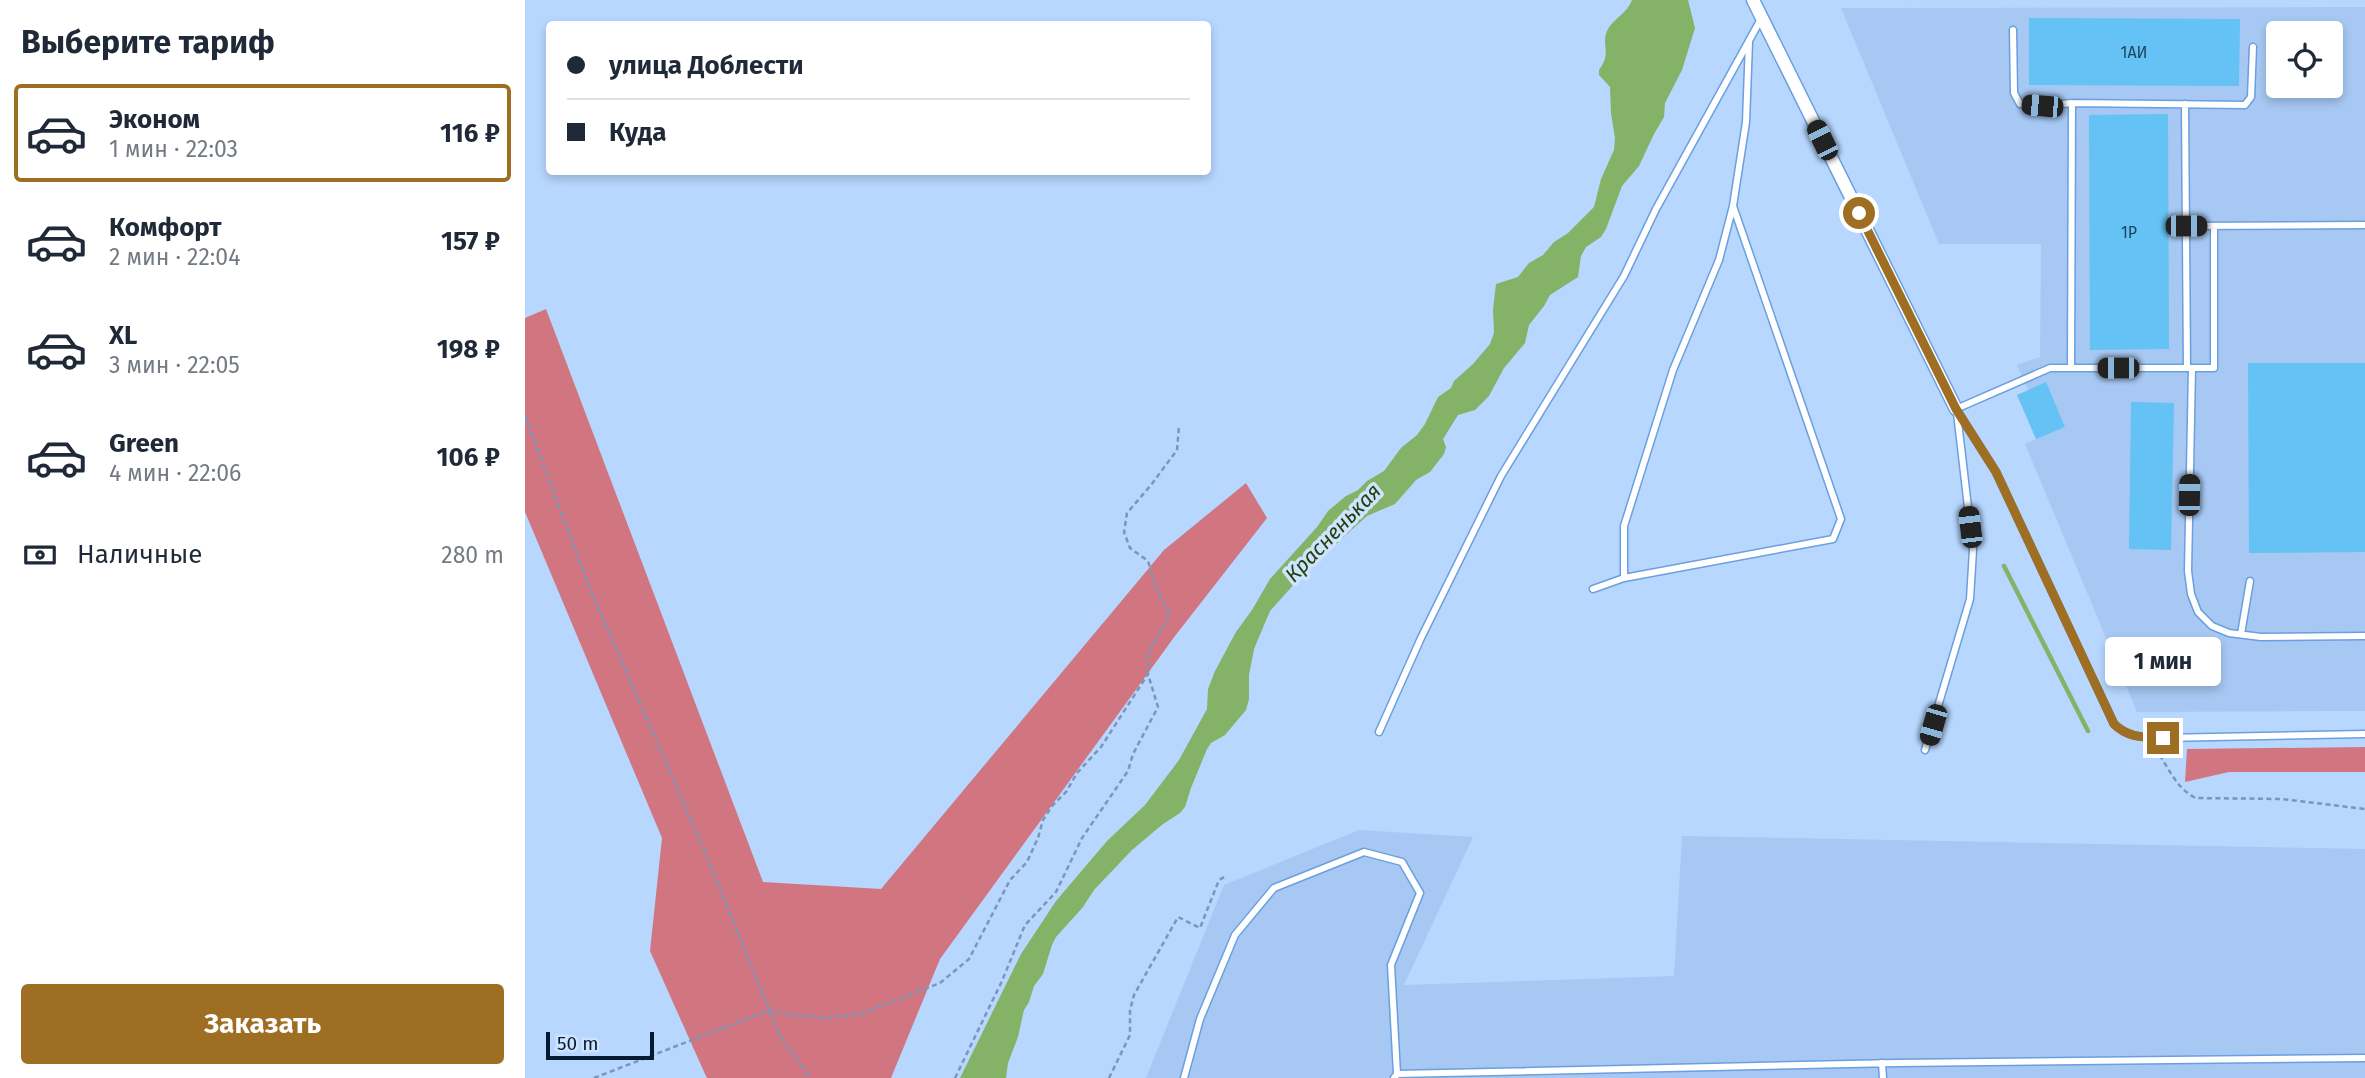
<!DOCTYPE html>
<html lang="ru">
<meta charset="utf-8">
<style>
:root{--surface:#fff;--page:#f2f2f3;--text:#1f2937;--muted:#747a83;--line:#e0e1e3;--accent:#9e6e22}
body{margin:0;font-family:"Fira Sans",sans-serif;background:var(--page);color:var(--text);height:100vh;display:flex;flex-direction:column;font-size:26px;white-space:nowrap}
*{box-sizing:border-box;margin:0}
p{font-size:23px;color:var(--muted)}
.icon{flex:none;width:38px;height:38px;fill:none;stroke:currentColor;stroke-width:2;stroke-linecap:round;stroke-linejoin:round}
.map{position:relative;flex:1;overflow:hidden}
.details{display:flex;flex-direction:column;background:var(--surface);width:525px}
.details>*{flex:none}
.guide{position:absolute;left:21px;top:21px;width:665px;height:154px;border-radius:7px;box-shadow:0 4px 10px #0003;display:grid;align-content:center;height:154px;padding:0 21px;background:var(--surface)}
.controls{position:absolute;left:1741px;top:21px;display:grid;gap:14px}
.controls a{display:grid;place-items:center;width:77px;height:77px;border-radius:7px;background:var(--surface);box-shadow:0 4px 10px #0003;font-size:35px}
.scale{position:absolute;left:21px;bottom:18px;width:108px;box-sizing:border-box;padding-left:7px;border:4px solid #061a32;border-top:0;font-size:19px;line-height:24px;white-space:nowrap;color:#061a32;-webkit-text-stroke:5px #cee3fe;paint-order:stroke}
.end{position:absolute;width:32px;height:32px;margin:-16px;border:9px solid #9e6e22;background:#fff;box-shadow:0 0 0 4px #fff}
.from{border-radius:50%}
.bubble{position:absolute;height:49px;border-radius:7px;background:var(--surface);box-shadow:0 4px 10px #0003;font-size:23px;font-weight:700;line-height:49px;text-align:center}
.car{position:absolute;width:21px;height:42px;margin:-21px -10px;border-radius:9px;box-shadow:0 0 5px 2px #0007;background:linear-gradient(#222 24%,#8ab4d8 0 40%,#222 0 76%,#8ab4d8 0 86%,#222 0)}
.guide b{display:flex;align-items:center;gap:24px;height:66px;font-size:26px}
.guide b+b{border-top:2px solid var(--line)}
.guide i{width:18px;height:18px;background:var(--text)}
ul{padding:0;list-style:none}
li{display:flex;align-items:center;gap:21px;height:98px;margin:0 14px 10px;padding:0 7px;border:4px solid transparent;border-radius:7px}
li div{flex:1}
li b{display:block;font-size:26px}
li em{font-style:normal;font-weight:700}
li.selected{border-color:var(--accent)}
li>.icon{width:63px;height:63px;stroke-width:1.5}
h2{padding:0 21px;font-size:32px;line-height:84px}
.pay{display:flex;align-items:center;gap:18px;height:77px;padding:0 21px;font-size:26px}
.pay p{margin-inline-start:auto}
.button{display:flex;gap:14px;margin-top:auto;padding:14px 21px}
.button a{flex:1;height:80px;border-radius:7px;background:var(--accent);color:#fff;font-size:28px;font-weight:700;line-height:80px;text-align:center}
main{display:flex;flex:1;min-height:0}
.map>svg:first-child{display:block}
.built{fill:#a6c8f3;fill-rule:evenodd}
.forest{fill:#d17680}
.water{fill:#84b267}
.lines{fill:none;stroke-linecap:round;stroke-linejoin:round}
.stream{stroke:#84b267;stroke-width:4.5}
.building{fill:#64c2f4}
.lane-casing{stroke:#6b9fde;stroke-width:9}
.street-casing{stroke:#6b9fde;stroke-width:15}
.path{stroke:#7b96b9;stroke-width:2.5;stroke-dasharray:5 3.5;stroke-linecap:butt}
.lane{stroke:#fff;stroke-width:6}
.street{stroke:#fff;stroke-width:12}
.route{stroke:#9e6e22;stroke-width:9}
.labels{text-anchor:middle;stroke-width:7;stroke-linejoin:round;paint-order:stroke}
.number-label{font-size:16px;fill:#1e4462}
.water-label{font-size:21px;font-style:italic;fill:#23410b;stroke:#cee3fe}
</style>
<main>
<section class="details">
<h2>Выберите тариф</h2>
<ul>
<li class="selected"><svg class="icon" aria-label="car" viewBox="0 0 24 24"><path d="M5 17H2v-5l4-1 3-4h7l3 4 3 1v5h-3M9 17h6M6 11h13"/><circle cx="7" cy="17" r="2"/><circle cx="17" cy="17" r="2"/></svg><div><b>Эконом</b><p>1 мин · 22:03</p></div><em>116 ₽</em></li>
<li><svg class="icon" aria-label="car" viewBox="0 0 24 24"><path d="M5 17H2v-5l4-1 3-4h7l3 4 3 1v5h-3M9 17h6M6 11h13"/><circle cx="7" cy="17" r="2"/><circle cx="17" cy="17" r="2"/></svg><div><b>Комфорт</b><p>2 мин · 22:04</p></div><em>157 ₽</em></li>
<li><svg class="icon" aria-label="car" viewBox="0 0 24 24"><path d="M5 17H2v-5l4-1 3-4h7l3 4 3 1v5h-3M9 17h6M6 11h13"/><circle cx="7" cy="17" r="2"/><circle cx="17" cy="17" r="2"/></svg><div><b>XL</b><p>3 мин · 22:05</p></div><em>198 ₽</em></li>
<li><svg class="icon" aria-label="car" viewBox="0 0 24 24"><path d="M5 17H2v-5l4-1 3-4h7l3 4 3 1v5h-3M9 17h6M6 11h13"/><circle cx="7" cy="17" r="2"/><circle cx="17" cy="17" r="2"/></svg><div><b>Green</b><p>4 мин · 22:06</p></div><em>106 ₽</em></li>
</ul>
<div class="pay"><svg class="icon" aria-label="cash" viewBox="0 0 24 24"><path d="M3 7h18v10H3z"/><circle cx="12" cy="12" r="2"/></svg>Наличные<p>280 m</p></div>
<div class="button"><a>Заказать</a></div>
</section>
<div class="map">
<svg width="1840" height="1078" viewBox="0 0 1840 1078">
<rect width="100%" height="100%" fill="#b7d7ff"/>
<path class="built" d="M 1840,7 L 1840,711 L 1612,712 L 1500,444 L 1511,439 L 1492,395 L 1503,390 L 1492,365 L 1515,357 L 1516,244 L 1414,244 L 1316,8 ZM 1754,33 L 1806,33 L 1806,86 L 1754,86 Z
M 834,830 L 948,837 L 879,985 L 1149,976 L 1157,836 L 1840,849 L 1840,1078 L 621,1078 L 699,885 Z"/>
<path class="forest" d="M 21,309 L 238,882 L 356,889 L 639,550 L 721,483 L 742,518 L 650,636 L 415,959 L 366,1078 L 182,1078 L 180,1074 L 125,951 L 137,838 L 0,512 L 0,318 Z
M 1840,747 L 1840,772 L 1704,772 L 1660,782 L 1662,749 Z"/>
<path class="water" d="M 1107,0 L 1163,0 L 1170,28 L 1157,70 L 1140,103 L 1139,117 L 1129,134 L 1114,166 L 1097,186 L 1081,229 L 1076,237 L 1061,247 L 1056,256 L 1053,277 L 1025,295 L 1019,306 L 1004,325 L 1000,343 L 979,368 L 964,396 L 950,410 L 933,415 L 918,439 L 921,447 L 919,454 L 905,472 L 891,480 L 870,504 L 842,516 L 780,572 L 745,611 L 729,649 L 724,675 L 724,699 L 721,710 L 700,735 L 686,743 L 682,749 L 666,788 L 660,807 L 655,813 L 638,824 L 607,850 L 569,890 L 558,907 L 531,937 L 527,945 L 518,974 L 509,986 L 504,1002 L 499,1010 L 493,1037 L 483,1063 L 481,1078 L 435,1078 L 496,954 L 531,901 L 582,841 L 620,805 L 654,760 L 682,709 L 683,689 L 690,671 L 711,632 L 727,610 L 745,579 L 792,527 L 803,511 L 821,496 L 833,490 L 842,481 L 859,471 L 876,448 L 892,435 L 900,424 L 913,397 L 926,388 L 929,381 L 948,364 L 965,344 L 969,333 L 968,310 L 971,284 L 993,277 L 1004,263 L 1018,255 L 1029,242 L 1043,233 L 1069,207 L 1076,179 L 1089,150 L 1090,138 L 1086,113 L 1085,87 L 1074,75 L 1074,70 C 1087,53 1076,45 1082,31 C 1088,18 1102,14 1107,0 Z"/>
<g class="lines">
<path class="stream" d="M 1479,566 L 1563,731"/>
</g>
<path class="building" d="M 1504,18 L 1715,19 L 1714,86 L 1504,85 Z
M 1643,114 L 1644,349 L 1565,350 L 1564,115 Z
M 1723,363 L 1840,363 L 1840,552 L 1724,553 Z
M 1521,382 L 1540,427 L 1511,439 L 1492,395 Z
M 1606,402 L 1649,403 L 1646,550 L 1604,549 Z"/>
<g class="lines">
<defs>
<path id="lane" d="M 1488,30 L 1489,93 L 1495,104 L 1517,106 L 1547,103
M 1660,104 L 1662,368
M 1661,226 L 1840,225
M 1546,368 L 1547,103 L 1720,105 L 1726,97 L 1728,47
M 1667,368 L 1663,571 L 1666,594 L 1673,612 L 1687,626 L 1704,633 L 1736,637 L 1840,636
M 1431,409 L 1471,472 L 1589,724 C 1603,738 1619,737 1638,738 L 1840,734
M 1431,409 L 1525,368 L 1689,368 L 1689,226
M 1099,578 L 1099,526 L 1148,370 L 1194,260 L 1208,206 L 1221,122 L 1224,42
M 1068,589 L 1099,578 L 1308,539 L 1316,519 L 1208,206
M 1716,634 L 1725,581
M 854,732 L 896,638 L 976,476 L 1099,276 L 1131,209 L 1236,19
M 1400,750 L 1445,599 L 1448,550 L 1432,413
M 1357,1063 L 1358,1078
M 659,1078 L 675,1019 L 710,935 L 749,888 L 839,852 L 877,862 L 895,893 L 866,965 L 872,1074
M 869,1078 L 872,1074 L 1372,1063 L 1840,1058"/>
<path id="street" d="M 1228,0 L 1431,409"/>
</defs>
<use href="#lane" class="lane-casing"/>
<use href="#street" class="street-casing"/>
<path class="path" d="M 0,416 L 65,589 L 181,854 L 244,1010 L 256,1038 L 285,1078
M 1630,748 C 1643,766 1651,789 1671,798 L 1757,799 L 1840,809
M 69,1078 L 244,1010 L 265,1015 L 302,1018 L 336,1014 L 415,983 L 444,959 L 485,880 L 502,862 L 513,838 L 518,820 L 527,806 L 541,792 L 552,773 L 576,747 L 623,674
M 430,1078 L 477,981 L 500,925 L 531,892 L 557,838 L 603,771 L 608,754 L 633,707 L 623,674 L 623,654 L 645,614 L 633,593 L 623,561 L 605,548 L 599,532 L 602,513 L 626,485 L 652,450 L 654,426
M 584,1078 L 605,1035 L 605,1010 L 609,995 L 653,917 L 675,928 L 694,880 L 701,876"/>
<use href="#lane" class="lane"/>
<use href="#street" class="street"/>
</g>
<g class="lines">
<path class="route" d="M 1334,213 L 1431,409 L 1471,472 L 1589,724 C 1603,738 1619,737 1638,738"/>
</g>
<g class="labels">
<g class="number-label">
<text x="1609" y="58">1АИ</text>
<text x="1604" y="238">1Р</text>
</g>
<g class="water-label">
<text transform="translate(808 533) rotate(-46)" y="7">Красненькая</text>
</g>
</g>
</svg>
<div class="controls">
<a><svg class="icon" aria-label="locate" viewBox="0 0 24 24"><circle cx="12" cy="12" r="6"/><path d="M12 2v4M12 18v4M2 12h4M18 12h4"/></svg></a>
</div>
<div class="scale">50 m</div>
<i class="end from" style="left:1334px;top:213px"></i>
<i class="end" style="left:1638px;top:738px"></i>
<div class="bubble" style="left:1580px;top:637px;width:116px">1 мин</div>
<i class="car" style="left:1517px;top:106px;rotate:275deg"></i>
<i class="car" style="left:1297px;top:140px;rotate:334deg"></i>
<i class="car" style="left:1661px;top:226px;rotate:90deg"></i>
<i class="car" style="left:1593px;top:368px;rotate:270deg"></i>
<i class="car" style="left:1664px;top:495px;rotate:1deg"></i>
<i class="car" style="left:1445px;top:527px;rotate:353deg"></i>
<i class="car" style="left:1408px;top:725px;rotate:196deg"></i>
<div class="guide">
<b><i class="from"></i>улица Доблести</b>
<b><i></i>Куда</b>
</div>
</div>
</main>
